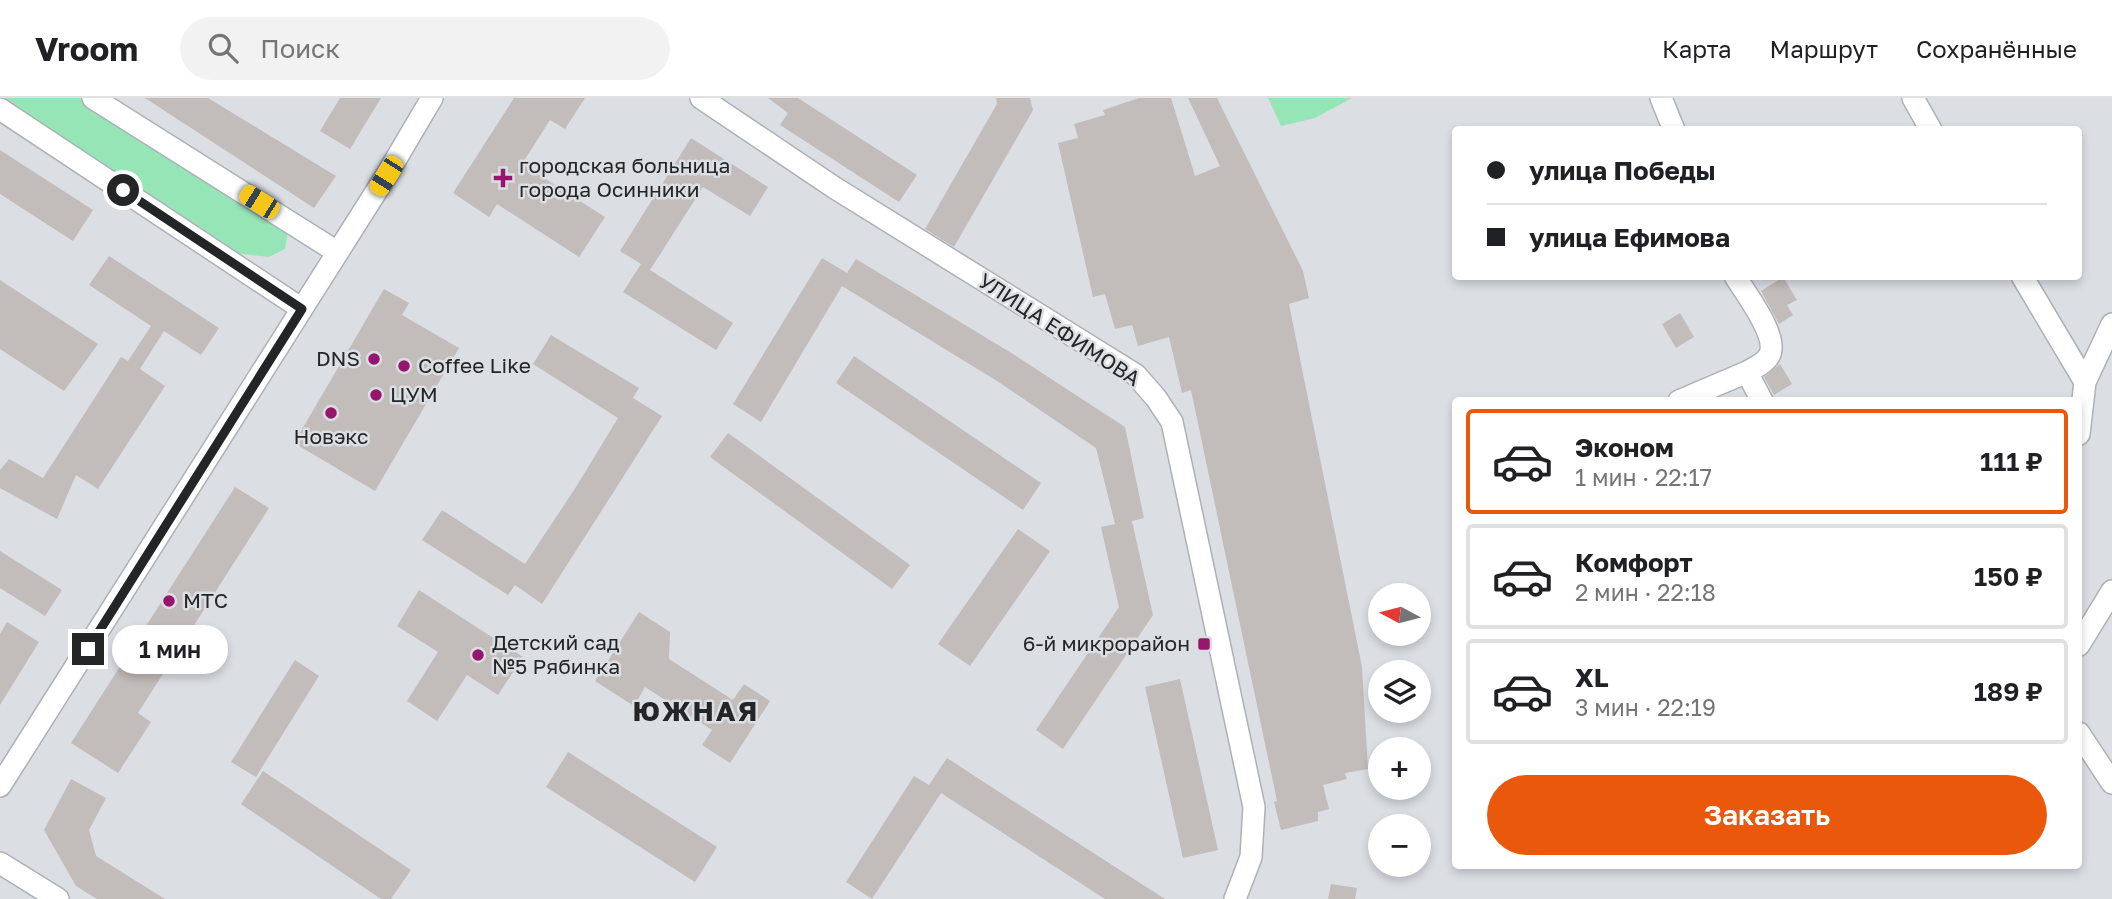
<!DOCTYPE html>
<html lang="ru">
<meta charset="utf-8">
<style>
:root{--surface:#fff;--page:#f2f2f2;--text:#202124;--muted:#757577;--line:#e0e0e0;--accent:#ea580c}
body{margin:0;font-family:"Golos Text",sans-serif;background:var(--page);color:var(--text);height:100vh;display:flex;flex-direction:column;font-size:26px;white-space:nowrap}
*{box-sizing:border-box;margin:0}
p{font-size:23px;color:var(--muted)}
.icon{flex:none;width:38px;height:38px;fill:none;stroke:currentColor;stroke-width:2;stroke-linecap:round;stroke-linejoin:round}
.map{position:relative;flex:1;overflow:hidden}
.drawer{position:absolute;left:1452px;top:299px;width:630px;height:472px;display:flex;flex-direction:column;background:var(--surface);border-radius:7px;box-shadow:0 4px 10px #0003}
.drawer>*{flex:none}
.hud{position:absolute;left:1452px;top:28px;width:630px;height:154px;border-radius:7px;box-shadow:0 4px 10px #0003;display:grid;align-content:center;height:154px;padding:0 35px;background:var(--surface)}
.needle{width:46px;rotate:277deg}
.fabs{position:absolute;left:1368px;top:485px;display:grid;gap:14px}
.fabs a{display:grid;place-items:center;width:63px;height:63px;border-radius:50%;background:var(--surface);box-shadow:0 4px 10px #0003;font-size:35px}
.end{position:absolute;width:32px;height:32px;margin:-16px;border:9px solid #232526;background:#fff;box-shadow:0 0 0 4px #fff}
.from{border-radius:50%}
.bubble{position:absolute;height:49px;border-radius:24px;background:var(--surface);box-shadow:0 4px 10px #0003;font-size:23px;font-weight:600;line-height:49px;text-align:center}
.car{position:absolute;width:21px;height:42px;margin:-21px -10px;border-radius:9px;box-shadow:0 0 5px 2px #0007;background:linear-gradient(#f5c518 24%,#345 0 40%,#f5c518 0 76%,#345 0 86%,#f5c518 0)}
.hud b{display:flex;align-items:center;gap:24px;height:66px;font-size:26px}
.hud b+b{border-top:2px solid var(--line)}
.hud i{width:18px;height:18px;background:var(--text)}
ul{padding:12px 0 0;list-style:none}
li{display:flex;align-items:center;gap:21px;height:105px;margin:0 14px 10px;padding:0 21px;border:4px solid var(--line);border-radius:7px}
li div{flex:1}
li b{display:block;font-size:26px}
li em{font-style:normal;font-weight:600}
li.active{border-color:var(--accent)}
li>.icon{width:63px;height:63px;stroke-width:1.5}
.button{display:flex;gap:14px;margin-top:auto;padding:14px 35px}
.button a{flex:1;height:80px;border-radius:42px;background:var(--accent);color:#fff;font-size:28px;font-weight:600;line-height:80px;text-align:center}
header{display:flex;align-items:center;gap:42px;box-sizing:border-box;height:98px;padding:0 35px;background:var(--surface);border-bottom:2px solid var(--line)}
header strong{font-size:33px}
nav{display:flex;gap:38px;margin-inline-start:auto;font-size:24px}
.search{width:490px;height:63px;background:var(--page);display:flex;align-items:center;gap:18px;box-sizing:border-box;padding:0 24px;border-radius:38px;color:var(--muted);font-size:26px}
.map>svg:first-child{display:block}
.green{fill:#95e5b7}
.building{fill:#c2bcba}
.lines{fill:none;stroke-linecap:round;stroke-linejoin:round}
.minor-casing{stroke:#adb1b5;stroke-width:24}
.minor{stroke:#fff;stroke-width:21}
.route{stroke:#232526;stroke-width:9}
.poi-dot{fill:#96156d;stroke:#dbdfe4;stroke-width:2.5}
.labels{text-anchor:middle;stroke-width:5;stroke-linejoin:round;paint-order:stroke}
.poi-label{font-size:21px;fill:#232526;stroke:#dbdfe4;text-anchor:start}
.street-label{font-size:21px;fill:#232526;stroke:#dbdfe4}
.district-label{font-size:28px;font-weight:bold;letter-spacing:2px;fill:#232526;stroke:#dbdfe4}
</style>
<header>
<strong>Vroom</strong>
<div class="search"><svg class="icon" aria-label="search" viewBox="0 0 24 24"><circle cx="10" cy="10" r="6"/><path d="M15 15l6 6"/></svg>Поиск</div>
<nav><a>Карта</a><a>Маршрут</a><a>Сохранённые</a></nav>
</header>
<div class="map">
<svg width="2112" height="801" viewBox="0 0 2112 801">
<rect width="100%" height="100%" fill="#dbdfe4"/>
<path class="green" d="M 0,0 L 80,0 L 288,133 L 285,151 L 269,159 L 233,155 Z
M 1268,0 L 1352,0 L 1315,20 L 1281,28 Z"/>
<path class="building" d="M 145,0 L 208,0 L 336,78 L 314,110 Z
M 340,0 L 381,0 L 350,51 L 320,33 Z
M 514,0 L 585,0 L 565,31 L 550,22 L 522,66 L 605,119 L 579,159 L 497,106 L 489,119 L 453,95 Z
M 768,0 L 798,0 L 917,77 L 899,104 L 780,27 L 788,15 Z
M 996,0 L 1030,0 L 1033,12 L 954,149 L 925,131 L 997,6 Z
M 1139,0 L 1171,0 L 1195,78 L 1220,68 L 1188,0 L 1217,0 L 1303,173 L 1309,200 L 1289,206 L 1362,569 L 1368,671 L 1345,675 L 1347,681 L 1323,687 L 1329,711 L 1318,714 L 1318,723 L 1281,732 L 1274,704 L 1277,703 L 1191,292 L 1182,295 L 1169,239 L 1138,248 L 1132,227 L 1115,231 L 1105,196 L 1093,199 L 1058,45 L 1078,40 L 1074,26 L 1105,17 L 1103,12 Z
M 691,40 L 768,89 L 750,118 L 703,89 L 650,172 L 733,225 L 716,252 L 623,194 L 641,166 L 620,153 Z
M 0,52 L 93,112 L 73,143 L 0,96 Z
M 109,158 L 219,230 L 201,257 L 164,233 L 140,271 L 165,288 L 98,391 L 76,377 L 57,421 L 0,390 L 0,372 L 9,361 L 43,380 L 121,259 L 128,263 L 151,228 L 89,187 Z
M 822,160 L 847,175 L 856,161 L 1013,256 L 1125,329 L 1144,420 L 1132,423 L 1153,517 L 1063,651 L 1036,632 L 1119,509 L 1101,429 L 1115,426 L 1096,350 L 997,283 L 842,188 L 761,324 L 733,306 Z
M 1783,179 L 1797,202 L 1787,207 L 1793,217 L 1779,226 L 1761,193 Z
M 0,182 L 98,246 L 64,293 L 0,251 Z
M 384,191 L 409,205 L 402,217 L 459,250 L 375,393 L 294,345 Z
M 1680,215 L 1694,239 L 1676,250 L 1662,226 Z
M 551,237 L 639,290 L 633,300 L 662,318 L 542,506 L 515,487 L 508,497 L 422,442 L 442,412 L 525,466 L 576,389 L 618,320 L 533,266 Z
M 854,258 L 1041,385 L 1023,412 L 836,285 Z
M 1780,266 L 1792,286 L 1774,297 L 1764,279 Z
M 728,335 L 910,467 L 892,491 L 710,359 Z
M 235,389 L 269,410 L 138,615 L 151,624 L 118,675 L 71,645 Z
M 1018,431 L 1050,453 L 970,568 L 938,546 Z
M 0,453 L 62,492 L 45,518 L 0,490 Z
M 419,492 L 523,559 L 498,597 L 467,577 L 437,623 L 407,603 L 438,554 L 397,528 Z
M 639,514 L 670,534 L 669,561 L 733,602 L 744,586 L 770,603 L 730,665 L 702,647 L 712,632 L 645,589 L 634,608 L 595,583 Z
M 7,524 L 39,544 L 0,607 L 0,536 Z
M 295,562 L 319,578 L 256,679 L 231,664 Z
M 1180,581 L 1218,752 L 1183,760 L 1145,589 Z
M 568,654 L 717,749 L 695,784 L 546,689 Z
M 947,660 L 1067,738 L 1165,801 L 1105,801 L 941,695 L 872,801 L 846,784 L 914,678 L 929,687 Z
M 263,673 L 411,772 L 391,801 L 381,801 L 241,706 Z
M 71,681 L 106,700 L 89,732 L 96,758 L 165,801 L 97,801 L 76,788 L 44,732 Z
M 1331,786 L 1357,790 L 1355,801 L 1328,801 Z"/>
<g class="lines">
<defs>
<path id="minor" d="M 93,0 L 337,154
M 701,0 L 835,90 L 1136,277 L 1156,300 L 1172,324 L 1254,709 L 1251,759 L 1235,801
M 1661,0 L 1674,32
M 1913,0 L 1931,32
M 0,11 L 302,211
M 1735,178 C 1745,195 1780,239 1769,258 C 1765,265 1754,270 1747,274 L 1762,303
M 2022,178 L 2085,284 L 2079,336
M 2085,284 L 2112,226
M 1679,303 L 1747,274
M 2079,547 L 2112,493
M 2079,635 L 2112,685
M 0,688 L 386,78 L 432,0
M 0,765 L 58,801"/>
</defs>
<use href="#minor" class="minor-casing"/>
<use href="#minor" class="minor"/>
</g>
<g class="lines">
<path class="route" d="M 88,551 L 302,211 L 123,92"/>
</g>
<g class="poi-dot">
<path d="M499.5 69.5h7v7h7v7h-7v7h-7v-7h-7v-7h7z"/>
<circle cx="374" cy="261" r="7"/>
<circle cx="404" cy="268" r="7"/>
<circle cx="376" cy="297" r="7"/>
<circle cx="331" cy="315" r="7"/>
<circle cx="169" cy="503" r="7"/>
<rect x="1197" y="539" width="14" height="14" rx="3.5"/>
<circle cx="478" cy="557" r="7"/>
</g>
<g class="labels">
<g class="poi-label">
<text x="519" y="75">городская больница<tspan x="519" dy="24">города Осинники</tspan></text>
<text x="360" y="268" text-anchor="end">DNS</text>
<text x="418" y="275">Coffee Like</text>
<text x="390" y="304">ЦУМ</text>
<text x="331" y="346" text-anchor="middle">Новэкс</text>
<text x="183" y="510">МТС</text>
<text x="492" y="552">Детский сад<tspan x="492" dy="24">№5 Рябинка</tspan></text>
<text x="1190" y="553" text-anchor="end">6-й микрорайон</text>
</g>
<g class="street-label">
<text transform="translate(1059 232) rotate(33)" y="7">УЛИЦА ЕФИМОВА</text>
</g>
<g class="district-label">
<text x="696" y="623">ЮЖНАЯ</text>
</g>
</g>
</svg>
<div class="fabs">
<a><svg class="needle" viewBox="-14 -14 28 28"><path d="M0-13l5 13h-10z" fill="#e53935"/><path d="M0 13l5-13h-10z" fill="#757577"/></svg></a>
<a><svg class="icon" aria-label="layers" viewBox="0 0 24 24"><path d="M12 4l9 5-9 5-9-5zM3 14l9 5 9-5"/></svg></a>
<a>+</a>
<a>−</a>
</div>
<i class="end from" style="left:123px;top:92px"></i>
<i class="end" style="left:88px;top:551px"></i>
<div class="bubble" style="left:112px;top:527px;width:116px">1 мин</div>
<i class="car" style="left:386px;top:78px;rotate:212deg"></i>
<i class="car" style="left:259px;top:104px;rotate:302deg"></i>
<div class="hud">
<b><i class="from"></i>улица Победы</b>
<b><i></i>улица Ефимова</b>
</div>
<section class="drawer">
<ul>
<li class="active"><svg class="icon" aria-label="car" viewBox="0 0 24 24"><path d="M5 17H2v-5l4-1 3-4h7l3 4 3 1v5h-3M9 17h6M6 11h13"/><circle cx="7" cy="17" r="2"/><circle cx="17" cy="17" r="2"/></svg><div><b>Эконом</b><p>1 мин · 22:17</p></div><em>111 ₽</em></li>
<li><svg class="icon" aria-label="car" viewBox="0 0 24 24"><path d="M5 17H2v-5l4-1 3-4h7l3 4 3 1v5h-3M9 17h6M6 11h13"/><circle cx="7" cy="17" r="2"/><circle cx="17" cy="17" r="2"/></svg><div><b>Комфорт</b><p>2 мин · 22:18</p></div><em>150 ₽</em></li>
<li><svg class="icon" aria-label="car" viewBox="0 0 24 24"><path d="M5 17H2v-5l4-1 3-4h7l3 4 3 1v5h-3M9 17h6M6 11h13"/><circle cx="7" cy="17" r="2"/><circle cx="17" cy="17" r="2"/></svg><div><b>XL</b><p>3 мин · 22:19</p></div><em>189 ₽</em></li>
</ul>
<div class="button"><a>Заказать</a></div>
</section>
</div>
